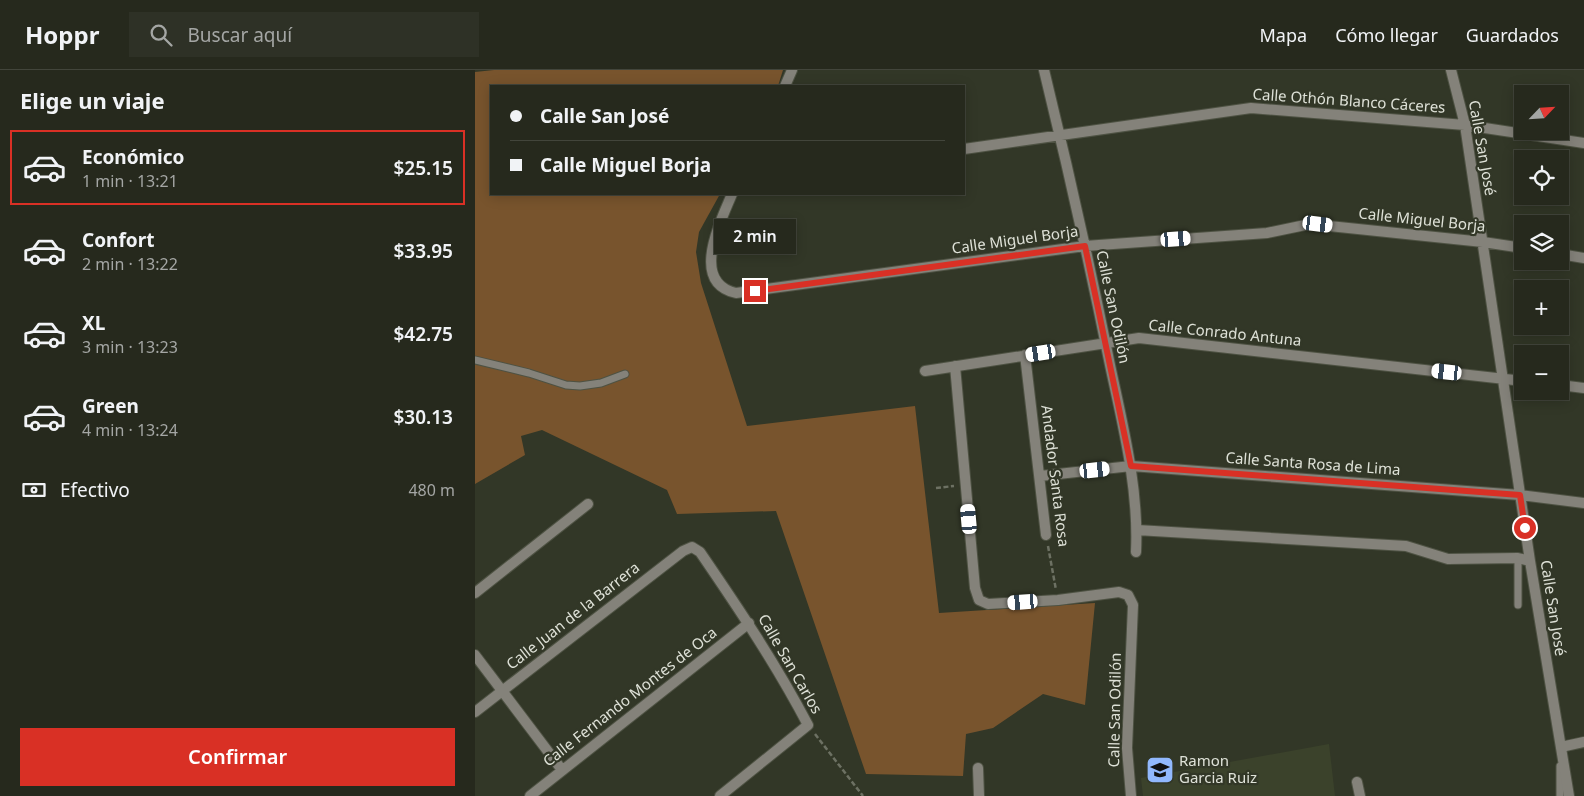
<!DOCTYPE html>
<html lang="es">
<meta charset="utf-8">
<style>
:root{--surface:#26291d;--page:#2e3126;--text:#f1f3f6;--muted:#a4a6a4;--line:#42453b;--accent:#d93025}
body{margin:0;font-family:"Noto Sans",sans-serif;background:var(--page);color:var(--text);height:100vh;display:flex;flex-direction:column;font-size:19px;white-space:nowrap}
*{box-sizing:border-box;margin:0}
p{font-size:16px;color:var(--muted)}
.icon{flex:none;width:28px;height:28px;fill:none;stroke:currentColor;stroke-width:2;stroke-linecap:round;stroke-linejoin:round}
.map{position:relative;flex:1;overflow:hidden}
.side{display:flex;flex-direction:column;background:var(--surface);width:475px}
.side>*{flex:none}
.hud{position:absolute;left:15px;top:15px;width:475px;height:110px;border-radius:0px;box-shadow:0 2px 12px #0003,0 0 0 1px var(--line);display:grid;align-content:center;height:110px;padding:0 20px;background:var(--surface)}
.needle{width:32px;rotate:65deg}
.buttons{position:absolute;left:1039px;top:15px;display:grid;gap:10px}
.buttons a{display:grid;place-items:center;width:55px;height:55px;border-radius:0px;background:var(--surface);box-shadow:0 2px 12px #0003,0 0 0 1px var(--line);font-size:25px}
.end{position:absolute;width:22px;height:22px;margin:-11px;border:6px solid #d93025;background:#fff;box-shadow:0 0 0 2px #fff}
.from{border-radius:50%}
.bubble{position:absolute;height:35px;border-radius:0px;background:var(--surface);box-shadow:0 2px 12px #0003,0 0 0 1px var(--line);font-size:16px;font-weight:600;line-height:35px;text-align:center}
.car{position:absolute;width:15px;height:30px;margin:-15px -8px;border-radius:6px;box-shadow:0 0 4px 1px #0007;background:linear-gradient(#fff 24%,#345 0 40%,#fff 0 76%,#345 0 86%,#fff 0)}
.hud b{display:flex;align-items:center;gap:18px;height:48px;font-size:19px}
.hud b+b{border-top:1px solid var(--line)}
.hud i{width:12px;height:12px;background:var(--text)}
ul{padding:0;list-style:none}
li{display:flex;align-items:center;gap:15px;height:75px;margin:0 10px 8px;padding:0 10px;border:2px solid transparent;border-radius:0px}
li div{flex:1}
li b{display:block;font-size:19px}
li em{font-style:normal;font-weight:600}
li.selected{border-color:var(--accent)}
li>.icon{width:45px;height:45px;stroke-width:1.5}
h2{padding:0 20px;font-size:22px;line-height:60px}
.pay{display:flex;align-items:center;gap:12px;height:55px;padding:0 20px;font-size:19px}
.pay p{margin-inline-start:auto}
.primary-button{display:flex;gap:10px;margin-top:auto;padding:10px 20px}
.primary-button a{flex:1;height:58px;border-radius:0px;background:var(--accent);color:#fff;font-size:20px;font-weight:600;line-height:58px;text-align:center}
header{display:flex;align-items:center;gap:30px;box-sizing:border-box;height:70px;padding:0 25px;background:var(--surface);border-bottom:1px solid var(--line)}
header strong{font-size:24px}
nav{display:flex;gap:28px;margin-inline-start:auto;font-size:18px}
.search{width:350px;height:45px;background:var(--page);display:flex;align-items:center;gap:12px;box-sizing:border-box;padding:0 18px;border-radius:0px;color:var(--muted);font-size:19px}
main{display:flex;flex:1;min-height:0}
.map>svg:first-child{display:block}
.built{fill:#3b422b}
.green{fill:#78542d}
.lines{fill:none;stroke-linecap:round;stroke-linejoin:round}
.lane-casing{stroke:#4e5243;stroke-width:9}
.street-casing{stroke:#4e5243;stroke-width:12}
.path{stroke:#6d7163;stroke-width:2.5;stroke-dasharray:5 2.5;stroke-linecap:butt}
.lane{stroke:#84827a;stroke-width:7}
.street{stroke:#84827a;stroke-width:10}
.route{stroke:#d93025;stroke-width:6}
.labels{text-anchor:middle;stroke-width:4.5;stroke-linejoin:round;paint-order:stroke}
.street-label{font-size:15px;fill:#dee1d7;stroke:#323727}
.poi-label{font-size:15px;fill:#dee1d7;stroke:#323727;text-anchor:start}
</style>
<header>
<strong>Hoppr</strong>
<div class="search"><svg class="icon" aria-label="search" viewBox="0 0 24 24"><circle cx="10" cy="10" r="6"/><path d="M15 15l6 6"/></svg>Buscar aquí</div>
<nav><a>Mapa</a><a>Cómo llegar</a><a>Guardados</a></nav>
</header>
<main>
<section class="side">
<h2>Elige un viaje</h2>
<ul>
<li class="selected"><svg class="icon" aria-label="car" viewBox="0 0 24 24"><path d="M5 17H2v-5l4-1 3-4h7l3 4 3 1v5h-3M9 17h6M6 11h13"/><circle cx="7" cy="17" r="2"/><circle cx="17" cy="17" r="2"/></svg><div><b>Económico</b><p>1 min · 13:21</p></div><em>$25.15</em></li>
<li><svg class="icon" aria-label="car" viewBox="0 0 24 24"><path d="M5 17H2v-5l4-1 3-4h7l3 4 3 1v5h-3M9 17h6M6 11h13"/><circle cx="7" cy="17" r="2"/><circle cx="17" cy="17" r="2"/></svg><div><b>Confort</b><p>2 min · 13:22</p></div><em>$33.95</em></li>
<li><svg class="icon" aria-label="car" viewBox="0 0 24 24"><path d="M5 17H2v-5l4-1 3-4h7l3 4 3 1v5h-3M9 17h6M6 11h13"/><circle cx="7" cy="17" r="2"/><circle cx="17" cy="17" r="2"/></svg><div><b>XL</b><p>3 min · 13:23</p></div><em>$42.75</em></li>
<li><svg class="icon" aria-label="car" viewBox="0 0 24 24"><path d="M5 17H2v-5l4-1 3-4h7l3 4 3 1v5h-3M9 17h6M6 11h13"/><circle cx="7" cy="17" r="2"/><circle cx="17" cy="17" r="2"/></svg><div><b>Green</b><p>4 min · 13:24</p></div><em>$30.13</em></li>
</ul>
<div class="pay"><svg class="icon" aria-label="cash" viewBox="0 0 24 24"><path d="M3 7h18v10H3z"/><circle cx="12" cy="12" r="2"/></svg>Efectivo<p>480 m</p></div>
<div class="primary-button"><a>Confirmar</a></div>
</section>
<div class="map">
<svg width="1109" height="726" viewBox="0 0 1109 726">
<rect width="100%" height="100%" fill="#323727"/>
<path class="built" d="M 854,674 L 860,726 L 668,726 L 666,708 Z"/>
<path class="green" d="M 19,0 L 308,0 L 303,16 L 16,16 L 16,124 L 245,124 L 224,162 L 221,182 L 226,213 L 272,356 L 440,336 L 464,543 L 620,533 L 610,635 L 568,624 L 518,658 L 491,664 L 488,706 L 391,704 L 301,441 L 202,444 L 192,420 L 67,360 L 46,366 L 50,385 L 0,414 L 0,2 Z"/>
<g class="lines">
<defs>
<path id="lane" d="M 0,290 L 54,303 L 91,315 L 105,316 L 126,313 L 150,304
M 1043,488 L 1043,535
M 1085,726 L 1085,696"/>
<path id="street" d="M 569,0 C 593,98 615,196 635,295 C 648,356 664,419 661,482
M 976,0 L 990,55 L 1055,491 L 1094,726
M 310,16 L 317,0
M 489,79 L 776,38 L 990,55 L 1109,73
M 257,124 C 246,151 214,212 261,223 L 610,176 L 792,163 L 835,154 L 1008,172 L 1048,178
M 1085,184 L 1109,188
M 550,285 L 571,465
M 480,296 L 500,518 L 504,530 L 513,534 L 583,530 L 644,522 L 653,525 L 658,535 L 652,678 L 656,726
M 450,301 L 664,268 L 1048,311
M 1085,315 L 1109,318
M 565,406 L 656,396 L 1045,425 L 1109,433
M 662,460 L 931,476 L 973,489 L 1043,488 L 1055,491
M 0,523 L 113,434
M 0,585 L 87,700
M 0,642 L 208,481 L 217,477 L 225,482 C 264,539 301,594 333,655 L 245,726
M 1086,677 L 1109,672
M 503,698 L 504,726
M 882,712 L 885,726
M 55,726 L 274,553"/>
</defs>
<use href="#lane" class="lane-casing"/>
<use href="#street" class="street-casing"/>
<path class="path" d="M 461,418 L 479,416
M 573,476 L 581,520
M 340,664 L 388,726"/>
<use href="#lane" class="lane"/>
<use href="#street" class="street"/>
</g>
<g class="lines">
<path class="route" d="M 280,221 L 610,176 L 656,396 L 1045,425 L 1050,458"/>
</g>
<defs>
<symbol id="school-square" viewBox="-11 -11 22 22"><rect x="-9" y="-9" width="18" height="18" rx="4" fill="#91b8fd" stroke="#323727"/><path d="M0-5L7-2L0 1L-7-2ZM-4 1L0 2.5L4 1V4Q0 6-4 4Z" fill="#111"/></symbol>
</defs>
<g fill-rule="evenodd">
<use href="#school-square" x="669" y="684" width="32" height="32"/>
</g>
<g class="labels">
<g class="street-label">
<text transform="translate(874 31) rotate(4)" y="5">Calle Othón Blanco Cáceres</text>
<text transform="translate(1007 78) rotate(80)" y="5">Calle San José</text>
<text transform="translate(947 150) rotate(6)" y="5">Calle Miguel Borja</text>
<text transform="translate(540 170) rotate(-8)" y="5">Calle Miguel Borja</text>
<text transform="translate(638 237) rotate(78)" y="5">Calle San Odilón</text>
<text transform="translate(750 263) rotate(6)" y="5">Calle Conrado Antuna</text>
<text transform="translate(838 394) rotate(4)" y="5">Calle Santa Rosa de Lima</text>
<text transform="translate(580 406) rotate(83)" y="5">Andador Santa Rosa</text>
<text transform="translate(1078 538) rotate(81)" y="5">Calle San José</text>
<text transform="translate(98 546) rotate(-38)" y="5">Calle Juan de la Barrera</text>
<text transform="translate(315 594) rotate(60)" y="5">Calle San Carlos</text>
<text transform="translate(155 627) rotate(-38)" y="5">Calle Fernando Montes de Oca</text>
<text transform="translate(640 640) rotate(-89)" y="5">Calle San Odilón</text>
</g>
<g class="poi-label">
<text x="704" y="696">Ramon<tspan x="704" dy="17">Garcia Ruiz</tspan></text>
</g>
</g>
</svg>
<div class="buttons">
<a><svg class="needle" viewBox="-14 -14 28 28"><path d="M0-13l5 13h-10z" fill="#e53935"/><path d="M0 13l5-13h-10z" fill="#a4a6a4"/></svg></a>
<a><svg class="icon" aria-label="locate" viewBox="0 0 24 24"><circle cx="12" cy="12" r="6"/><path d="M12 2v4M12 18v4M2 12h4M18 12h4"/></svg></a>
<a><svg class="icon" aria-label="layers" viewBox="0 0 24 24"><path d="M12 4l9 5-9 5-9-5zM3 14l9 5 9-5"/></svg></a>
<a>+</a>
<a>−</a>
</div>
<i class="end from" style="left:1050px;top:458px"></i>
<i class="end" style="left:280px;top:221px"></i>
<div class="bubble" style="left:239px;top:149px;width:82px">2 min</div>
<i class="car" style="left:843px;top:154px;rotate:97deg"></i>
<i class="car" style="left:701px;top:169px;rotate:86deg"></i>
<i class="car" style="left:566px;top:283px;rotate:261deg"></i>
<i class="car" style="left:972px;top:302px;rotate:276deg"></i>
<i class="car" style="left:620px;top:400px;rotate:84deg"></i>
<i class="car" style="left:494px;top:449px;rotate:355deg"></i>
<i class="car" style="left:548px;top:532px;rotate:266deg"></i>
<div class="hud">
<b><i class="from"></i>Calle San José</b>
<b><i></i>Calle Miguel Borja</b>
</div>
</div>
</main>
